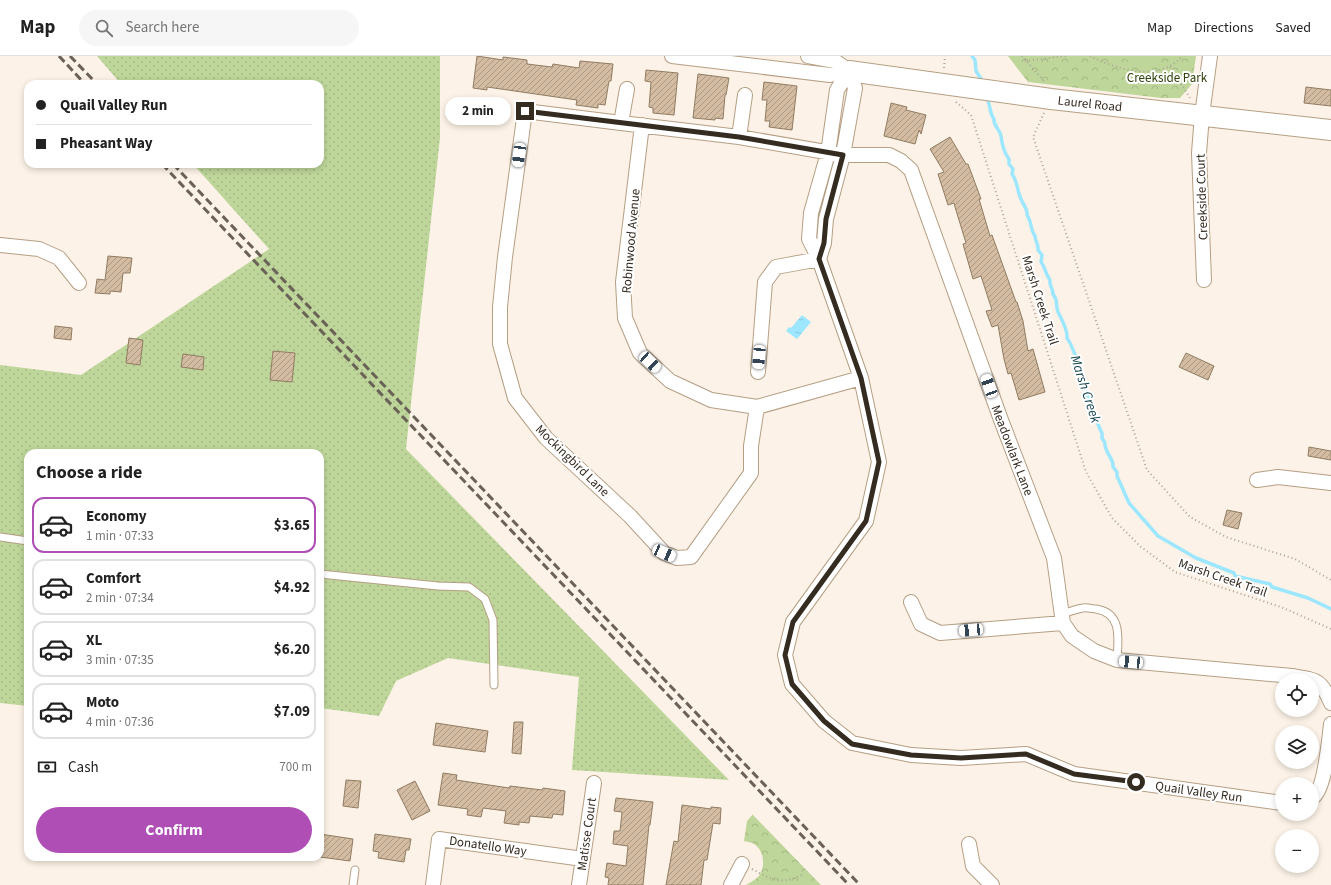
<!DOCTYPE html>
<meta charset="utf-8">
<style>
:root{--surface:#fff;--page:#f6f6f6;--text:#222;--muted:#767676;--line:#e0e0e0;--accent:#af4eb5}
body{margin:0;font-family:"Source Sans 3",sans-serif;background:var(--page);color:var(--text);height:100vh;display:flex;flex-direction:column;font-size:15px;white-space:nowrap}
*{box-sizing:border-box;margin:0}
p{font-size:13px;color:var(--muted)}
.icon{flex:none;width:22px;height:22px;fill:none;stroke:currentColor;stroke-width:2;stroke-linecap:round;stroke-linejoin:round}
.map{position:relative;flex:1;overflow:hidden}
.drawer{position:absolute;left:24px;top:393px;width:300px;height:412px;display:flex;flex-direction:column;background:var(--surface);border-radius:12px;box-shadow:0 2px 6px #0003}
.drawer>*{flex:none}
.top-card{position:absolute;left:24px;top:24px;width:300px;height:88px;border-radius:12px;box-shadow:0 2px 6px #0003;display:grid;align-content:center;height:88px;padding:0 12px;background:var(--surface)}
.fabs{position:absolute;left:1275px;top:617px;display:grid;gap:8px}
.fabs a{display:grid;place-items:center;width:44px;height:44px;border-radius:50%;background:var(--surface);box-shadow:0 2px 6px #0003;font-size:20px}
.end{position:absolute;width:18px;height:18px;margin:-9px;border:5px solid #342b21;background:#fff;box-shadow:0 0 0 2px #fff}
.from{border-radius:50%}
.bubble{position:absolute;height:28px;border-radius:14px;background:var(--surface);box-shadow:0 2px 6px #0003;font-size:13px;font-weight:700;line-height:28px;text-align:center}
.car{position:absolute;width:12px;height:24px;margin:-12px -6px;border-radius:5px;box-shadow:0 0 3px 1px #0007;background:linear-gradient(#fff 24%,#345 0 40%,#fff 0 76%,#345 0 86%,#fff 0)}
.top-card b{display:flex;align-items:center;gap:14px;height:38px;font-size:15px}
.top-card b+b{border-top:1px solid var(--line)}
.top-card i{width:10px;height:10px;background:var(--text)}
ul{padding:0;list-style:none}
li{display:flex;align-items:center;gap:12px;height:56px;margin:0 8px 6px;padding:0 4px;border:2px solid var(--line);border-radius:12px}
li div{flex:1}
li b{display:block;font-size:15px}
li em{font-style:normal;font-weight:700}
li.active{border-color:var(--accent)}
li>.icon{width:36px;height:36px;stroke-width:1.5}
h2{padding:0 12px;font-size:18px;line-height:48px}
.pay{display:flex;align-items:center;gap:10px;height:44px;padding:0 12px;font-size:15px}
.pay p{margin-inline-start:auto}
.button{display:flex;gap:8px;margin-top:auto;padding:8px 12px}
.button a{flex:1;height:46px;border-radius:24px;background:var(--accent);color:#fff;font-size:16px;font-weight:700;line-height:46px;text-align:center}
header{display:flex;align-items:center;gap:24px;box-sizing:border-box;height:56px;padding:0 20px;background:var(--surface);border-bottom:1px solid var(--line)}
header strong{font-size:19px}
nav{display:flex;gap:22px;margin-inline-start:auto;font-size:14px}
.search{width:280px;height:36px;background:var(--page);display:flex;align-items:center;gap:10px;box-sizing:border-box;padding:0 14px;border-radius:22px;color:var(--muted);font-size:15px}
.map>svg:first-child{display:block}
.grass{fill:url(#grass-dots)}
.park{fill:url(#park-crowns)}
.pitch{fill:#bed699}
.water{fill:url(#water-ripples)}
.lines{fill:none;stroke-linecap:round;stroke-linejoin:round}
.stream{stroke:#9ce7fe;stroke-width:3.5}
.building{fill:url(#building-hatch);stroke:#917c62}
.lane-casing{stroke:#b59f84;stroke-width:9}
.street-casing{stroke:#b59f84;stroke-width:16}
.secondary-casing{stroke:#b59f84;stroke-width:22}
.path{stroke:#ada398;stroke-width:2;stroke-dasharray:1 3;stroke-linecap:butt}
.lane{stroke:#fff;stroke-width:7}
.street{stroke:#fff;stroke-width:14}
.secondary{stroke:#fff;stroke-width:20}
.rail{stroke:#6a6157;stroke-width:3;stroke-dasharray:8 4;stroke-linecap:butt}
.route{stroke:#342b21;stroke-width:5}
.labels{text-anchor:middle;stroke-width:4;stroke-linejoin:round;paint-order:stroke}
.park-label{font-size:13px;fill:#30410b;stroke:#fff}
.street-label{font-size:13px;fill:#342b21;stroke:#fff}
.water-label{font-size:14px;font-style:italic;fill:#174450;stroke:#fff}
</style>
<header>
<strong>Map</strong>
<div class="search"><svg class="icon" aria-label="search" viewBox="0 0 24 24"><circle cx="10" cy="10" r="6"/><path d="M15 15l6 6"/></svg>Search here</div>
<nav><a>Map</a><a>Directions</a><a>Saved</a></nav>
</header>
<div class="map">
<svg width="1331" height="829" viewBox="0 0 1331 829">
<defs>
<pattern id="grass-dots" width="8" height="8" patternUnits="userSpaceOnUse"><rect width="8" height="8" fill="#bed699"/><path d="M2 2h.1M6 6h.1" fill="none" stroke="#a4b884" stroke-width="1.8" stroke-linecap="round"/></pattern>
<pattern id="park-crowns" width="20" height="18" patternUnits="userSpaceOnUse"><rect width="20" height="18" fill="#bed699"/><path d="M2 6a3 3 0 1 1 6 0M12 15a3 3 0 1 1 6 0" fill="none" stroke="#a4b884"/></pattern>
<pattern id="water-ripples" width="26" height="14" patternUnits="userSpaceOnUse"><rect width="26" height="14" fill="#9ce7fe"/><path d="M2 4q2-2 4 0t4 0M15 11q2-2 4 0t4 0" fill="none" stroke="#87c6d9"/></pattern>
<pattern id="building-hatch" width="6" height="6" patternUnits="userSpaceOnUse"><rect width="6" height="6" fill="#d3bca1"/><path d="M-1 1l2-2M0 6l6-6M5 7l2-2" fill="none" stroke="#ac9983"/></pattern>
</defs>
<rect width="100%" height="100%" fill="#fcf2e7"/>
<path class="grass" d="M 97,0 L 440,0 L 440,82 L 406,393 L 729,724 L 572,714 L 579,621 L 448,602 L 396,625 L 379,660 L 320,652 L 320,397 L 28,397 L 28,650 L 0,647 L 0,309 L 81,319 L 269,193 L 193,108 L 320,108 L 320,28 L 121,28 Z"/>
<path class="park" d="M 1008,0 L 1196,0 L 1192,28 L 1180,42 L 1161,42 L 1028,26 Z
M 753,758 L 753,759 L 821,829 L 746,829 C 749,827 753,825 757,822 C 766,813 765,795 754,788 C 751,786 747,786 744,785 L 747,765 Z"/>
<path class="pitch" d="M 1117,0 L 1169,0 C 1147,12 1139,9 1117,0 Z"/>
<path class="water" d="M 802,259 L 811,266 L 797,283 L 786,275 L 789,271 L 791,272 Z"/>
<g class="lines">
<path class="stream" d="M 972,0 L 975,4 L 976,15 L 983,26
M 986,41 C 992,50 988,55 994,63 C 993,70 1000,73 1001,80 C 1002,88 1004,97 1009,103 L 1009,108 L 1013,113 L 1012,118 C 1018,126 1017,135 1021,143 C 1023,149 1028,153 1027,159 C 1032,166 1030,173 1035,180 C 1035,186 1039,188 1038,194 L 1042,199 L 1041,206 C 1046,212 1045,218 1050,224 C 1049,230 1053,232 1053,238 C 1059,246 1055,249 1058,256 C 1062,264 1068,274 1067,282 C 1072,288 1072,294 1076,300 L 1075,307 L 1081,316 L 1087,339 L 1091,344 C 1090,350 1094,353 1093,359 C 1098,364 1098,371 1102,377 L 1102,382 L 1105,387 C 1104,396 1114,402 1113,411 L 1117,416 L 1117,420 L 1129,447 L 1158,480 L 1196,502 L 1234,517 L 1235,520 L 1270,528 L 1272,531 L 1308,542 L 1331,553"/>
</g>
<path class="building" d="M 477,0 L 503,4 L 503,1 L 527,4 L 527,8 L 552,11 L 553,8 L 579,12 L 580,5 L 613,8 L 611,25 L 609,25 L 605,49 L 598,48 L 598,52 L 576,49 L 577,44 L 487,31 L 487,34 L 473,32 Z
M 646,14 L 678,17 L 674,59 L 653,57 L 653,52 L 649,51 L 651,26 L 645,25 Z
M 698,18 L 729,22 L 726,39 L 725,39 L 723,63 L 715,62 L 715,64 L 693,62 Z
M 764,26 L 797,30 L 792,74 L 769,71 L 770,65 L 765,65 L 767,44 L 762,44 Z
M 1306,31 L 1331,34 L 1331,50 L 1304,47 Z
M 891,47 L 907,51 L 906,54 L 926,59 L 921,78 L 919,74 L 915,88 L 884,80 Z
M 950,81 L 966,108 L 968,108 L 981,143 L 979,143 L 990,180 L 992,179 L 1016,246 L 1017,246 L 1023,265 L 1028,295 L 1033,293 L 1045,336 L 1019,344 L 1011,317 L 1008,318 L 1004,303 L 998,269 L 992,271 L 986,255 L 992,254 L 981,220 L 973,223 L 963,188 L 966,187 L 955,151 L 954,147 L 948,149 L 938,118 L 944,116 L 930,93 Z
M 108,200 L 132,202 L 130,217 L 123,217 L 121,236 L 110,235 L 110,238 L 95,237 L 97,223 L 105,224 Z
M 55,270 L 72,272 L 71,284 L 54,282 Z
M 129,282 L 143,284 L 140,309 L 126,307 Z
M 273,295 L 295,297 L 292,326 L 270,324 Z
M 1186,297 L 1214,310 L 1208,324 L 1179,311 Z
M 183,298 L 204,301 L 203,314 L 181,311 Z
M 1309,391 L 1331,395 L 1331,404 L 1308,400 Z
M 1227,454 L 1242,457 L 1238,473 L 1223,469 Z
M 514,666 L 523,666 L 521,698 L 512,697 Z
M 436,667 L 488,675 L 485,696 L 433,689 Z
M 443,717 L 457,719 L 456,724 L 509,732 L 510,730 L 542,734 L 543,732 L 565,735 L 563,759 L 553,758 L 552,762 L 530,760 L 529,767 L 519,766 L 519,769 L 504,767 L 506,755 L 483,752 L 481,761 L 467,759 L 468,753 L 438,749 Z
M 346,724 L 361,725 L 358,752 L 343,750 Z
M 415,725 L 430,755 L 412,764 L 397,734 Z
M 616,742 L 653,746 L 650,769 L 649,769 L 643,829 L 608,829 L 609,822 L 605,821 L 607,807 L 626,810 L 628,790 L 613,788 L 614,775 L 620,775 L 622,756 L 614,755 Z
M 682,749 L 711,753 L 711,751 L 721,752 L 720,768 L 713,767 L 707,804 L 704,804 L 701,829 L 666,829 L 674,785 L 678,786 Z
M 320,778 L 353,783 L 350,805 L 320,801 Z
M 375,778 L 411,783 L 409,794 L 406,794 L 404,806 L 378,802 L 379,796 L 373,795 Z"/>
<g class="lines">
<defs>
<path id="lane" d="M 0,481 L 28,485
M 320,518 L 438,530 L 469,531 L 485,543 L 493,564 L 494,629
M 1062,558 C 1069,556 1076,553 1083,552 C 1087,551 1092,553 1096,553 C 1123,557 1118,584 1117,604
M 353,829 L 355,814"/>
<path id="street" d="M 672,0 L 830,19 L 849,15
M 808,0 L 835,5 L 849,15
M 849,15 L 837,34 L 828,97 L 811,157 L 809,183 L 819,203 L 861,322 L 879,406 L 866,465 L 793,566 L 785,599 L 792,628 L 824,665 L 852,687 L 911,699 L 961,702 L 1026,698 L 1074,718 L 1282,747
M 621,67 L 627,33
M 642,69 L 623,226 L 625,262 L 640,297 L 670,325 L 711,344 L 757,351 L 861,322
M 739,81 L 745,39
M 0,189 L 39,193 L 59,202 L 79,227
M 819,203 L 824,187 L 826,163 L 843,99 L 855,32 L 849,15
M 1204,224 L 1199,97 L 1202,59 L 1210,0
M 758,316 L 765,226 L 776,211 L 819,203
M 757,351 L 751,390 L 751,417 L 691,501 L 677,502 L 664,497 L 630,460 L 546,382 L 515,342 L 500,288 L 500,251 L 505,201 L 525,55 L 621,67 L 739,81 L 843,99 L 889,99 L 901,105 L 911,114 L 1001,364 L 1054,502 L 1063,567 L 1072,580 L 1094,595 L 1117,604 L 1292,620 C 1316,624 1321,623 1331,647
M 1257,424 L 1278,421 L 1331,427
M 911,546 L 921,568 L 940,577 L 1063,567
M 1312,742 C 1325,735 1329,684 1331,668
M 969,788 L 973,810 L 992,829
M 433,829 L 439,783 L 583,803
M 579,829 L 594,727
M 731,829 L 742,808"/>
<path id="secondary" d="M 849,15 L 1051,43 L 1331,74"/>
</defs>
<use href="#lane" class="lane-casing"/>
<use href="#street" class="street-casing"/>
<use href="#secondary" class="secondary-casing"/>
<path class="path" d="M 1022,0 L 1045,26
M 1090,0 C 1119,14 1157,27 1183,0
M 1025,5 L 1066,0
M 1170,11 L 1190,42
M 944,12 L 945,0
M 956,46 L 971,59 L 1086,416 L 1112,462 L 1141,491 L 1175,516 L 1281,551 L 1331,573
M 1044,57 L 1033,81 L 1147,414 L 1190,461 L 1226,481 L 1295,503 L 1331,524
M 752,813 C 772,824 780,829 802,819"/>
<use href="#lane" class="lane"/>
<use href="#street" class="street"/>
<use href="#secondary" class="secondary"/>
<path class="rail" d="M 59,0 L 85,28
M 70,0 L 97,28
M 162,108 L 849,829
M 173,108 L 860,829"/>
</g>
<g class="lines">
<path class="route" d="M 525,55 L 739,81 L 843,99 L 826,163 L 824,187 L 819,203 L 861,322 L 879,406 L 866,465 L 793,566 L 785,599 L 792,628 L 824,665 L 852,688 L 911,699 L 961,702 L 1026,698 L 1074,718 L 1136,726"/>
</g>
<g class="labels">
<g class="park-label">
<text x="1167" y="26">Creekside Park</text>
</g>
<g class="street-label">
<text transform="translate(1090 47) rotate(6)" y="5">Laurel Road</text>
<text transform="translate(1201 141) rotate(-92)" y="5">Creekside Court</text>
<text transform="translate(630 185) rotate(-85)" y="5">Robinwood Avenue</text>
<text transform="translate(1041 244) rotate(72)" y="5">Marsh Creek Trail</text>
<text transform="translate(1013 394) rotate(69)" y="5">Meadowlark Lane</text>
<text transform="translate(573 404) rotate(44)" y="5">Mockingbird Lane</text>
<text transform="translate(1223 521) rotate(19)" y="5">Marsh Creek Trail</text>
<text transform="translate(1199 735) rotate(8)" y="5">Quail Valley Run</text>
<text transform="translate(586 778) rotate(-82)" y="5">Matisse Court</text>
<text transform="translate(488 789) rotate(8)" y="5">Donatello Way</text>
</g>
<g class="water-label">
<text transform="translate(1086 333) rotate(72)" y="5">Marsh Creek</text>
</g>
</g>
</svg>
<div class="fabs">
<a><svg class="icon" aria-label="locate" viewBox="0 0 24 24"><circle cx="12" cy="12" r="6"/><path d="M12 2v4M12 18v4M2 12h4M18 12h4"/></svg></a>
<a><svg class="icon" aria-label="layers" viewBox="0 0 24 24"><path d="M12 4l9 5-9 5-9-5zM3 14l9 5 9-5"/></svg></a>
<a>+</a>
<a>−</a>
</div>
<i class="end from" style="left:1136px;top:726px"></i>
<i class="end" style="left:525px;top:55px"></i>
<div class="bubble" style="left:445px;top:41px;width:66px">2 min</div>
<i class="car" style="left:519px;top:99px;rotate:188deg"></i>
<i class="car" style="left:759px;top:301px;rotate:185deg"></i>
<i class="car" style="left:650px;top:306px;rotate:133deg"></i>
<i class="car" style="left:989px;top:330px;rotate:340deg"></i>
<i class="car" style="left:664px;top:497px;rotate:113deg"></i>
<i class="car" style="left:971px;top:574px;rotate:265deg"></i>
<i class="car" style="left:1131px;top:606px;rotate:275deg"></i>
<div class="top-card">
<b><i class="from"></i>Quail Valley Run</b>
<b><i></i>Pheasant Way</b>
</div>
<section class="drawer">
<h2>Choose a ride</h2>
<ul>
<li class="active"><svg class="icon" aria-label="car" viewBox="0 0 24 24"><path d="M5 17H2v-5l4-1 3-4h7l3 4 3 1v5h-3M9 17h6M6 11h13"/><circle cx="7" cy="17" r="2"/><circle cx="17" cy="17" r="2"/></svg><div><b>Economy</b><p>1 min · 07:33</p></div><em>$3.65</em></li>
<li><svg class="icon" aria-label="car" viewBox="0 0 24 24"><path d="M5 17H2v-5l4-1 3-4h7l3 4 3 1v5h-3M9 17h6M6 11h13"/><circle cx="7" cy="17" r="2"/><circle cx="17" cy="17" r="2"/></svg><div><b>Comfort</b><p>2 min · 07:34</p></div><em>$4.92</em></li>
<li><svg class="icon" aria-label="car" viewBox="0 0 24 24"><path d="M5 17H2v-5l4-1 3-4h7l3 4 3 1v5h-3M9 17h6M6 11h13"/><circle cx="7" cy="17" r="2"/><circle cx="17" cy="17" r="2"/></svg><div><b>XL</b><p>3 min · 07:35</p></div><em>$6.20</em></li>
<li><svg class="icon" aria-label="car" viewBox="0 0 24 24"><path d="M5 17H2v-5l4-1 3-4h7l3 4 3 1v5h-3M9 17h6M6 11h13"/><circle cx="7" cy="17" r="2"/><circle cx="17" cy="17" r="2"/></svg><div><b>Moto</b><p>4 min · 07:36</p></div><em>$7.09</em></li>
</ul>
<div class="pay"><svg class="icon" aria-label="cash" viewBox="0 0 24 24"><path d="M3 7h18v10H3z"/><circle cx="12" cy="12" r="2"/></svg>Cash<p>700 m</p></div>
<div class="button"><a>Confirm</a></div>
</section>
</div>
